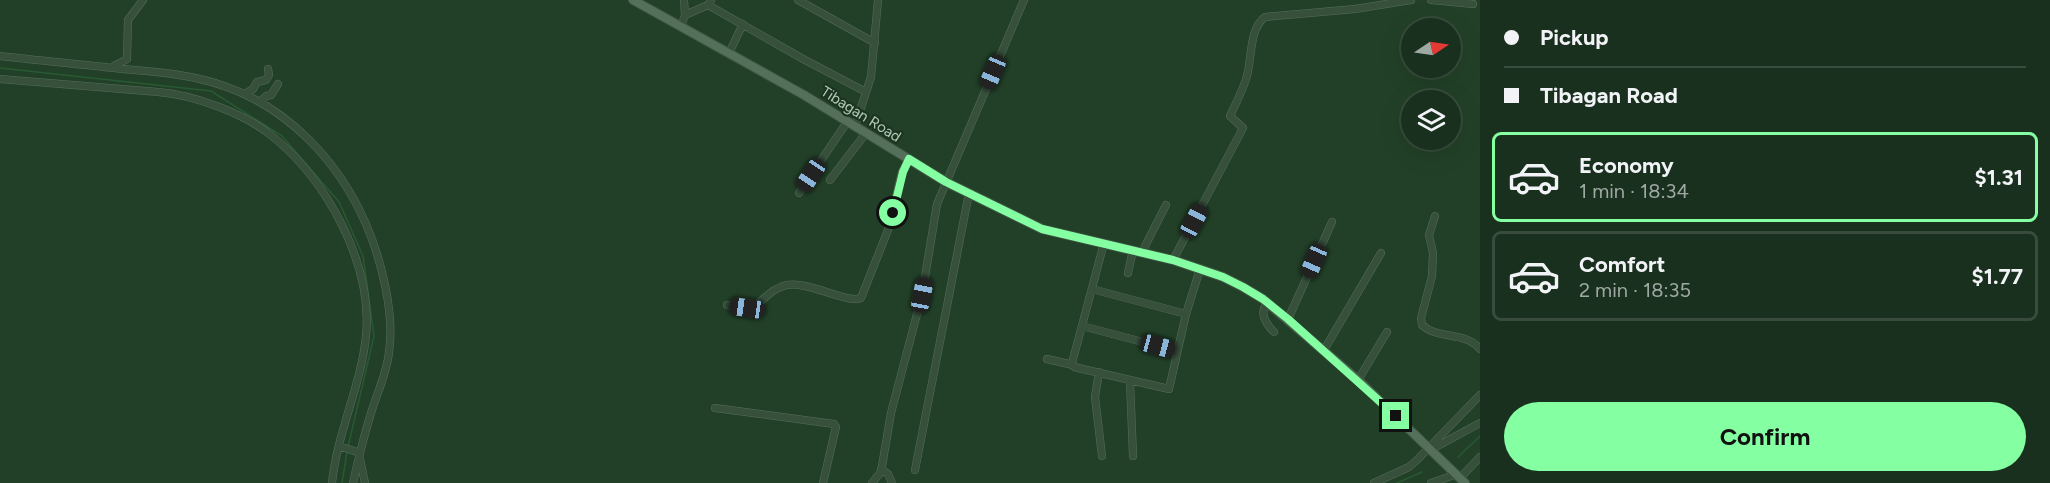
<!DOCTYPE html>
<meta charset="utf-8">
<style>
:root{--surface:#1a301e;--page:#233827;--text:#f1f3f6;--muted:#9fa9a4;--line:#384b3c;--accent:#84ffa2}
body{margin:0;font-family:Figtree,sans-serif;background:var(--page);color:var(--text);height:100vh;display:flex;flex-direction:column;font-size:22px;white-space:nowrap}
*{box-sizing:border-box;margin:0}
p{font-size:20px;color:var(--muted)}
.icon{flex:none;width:33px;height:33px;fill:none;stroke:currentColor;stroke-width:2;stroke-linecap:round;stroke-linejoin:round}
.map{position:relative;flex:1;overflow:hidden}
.drawer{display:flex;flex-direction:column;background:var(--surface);width:570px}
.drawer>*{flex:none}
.guide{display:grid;align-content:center;height:132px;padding:0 24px;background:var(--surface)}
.needle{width:39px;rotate:77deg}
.fabs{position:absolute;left:1401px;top:18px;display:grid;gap:12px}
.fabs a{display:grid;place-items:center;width:60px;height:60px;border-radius:50%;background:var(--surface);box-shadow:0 6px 24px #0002,0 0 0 2px var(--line);font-size:30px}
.end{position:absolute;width:27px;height:27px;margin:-14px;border:8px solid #84ffa2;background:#111;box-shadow:0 0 0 3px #111}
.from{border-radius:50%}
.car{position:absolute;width:18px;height:36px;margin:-18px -9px;border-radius:8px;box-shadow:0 0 4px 2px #0007;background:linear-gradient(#222 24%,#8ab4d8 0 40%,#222 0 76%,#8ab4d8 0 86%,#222 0)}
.guide b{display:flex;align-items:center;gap:21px;height:57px;font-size:22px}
.guide b+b{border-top:2px solid var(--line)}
.guide i{width:15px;height:15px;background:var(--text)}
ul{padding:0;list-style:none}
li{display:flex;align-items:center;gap:18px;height:90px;margin:0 12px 9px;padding:0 12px;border:3px solid var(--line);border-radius:9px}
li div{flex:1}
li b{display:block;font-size:22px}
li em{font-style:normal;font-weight:700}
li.current{border-color:var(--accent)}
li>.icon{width:54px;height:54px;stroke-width:1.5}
.primary-button{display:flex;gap:12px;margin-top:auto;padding:12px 24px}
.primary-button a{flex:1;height:69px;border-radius:36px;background:var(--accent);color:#111;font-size:24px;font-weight:700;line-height:69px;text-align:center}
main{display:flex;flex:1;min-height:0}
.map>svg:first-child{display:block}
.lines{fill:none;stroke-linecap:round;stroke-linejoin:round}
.stream{stroke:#285933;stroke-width:1.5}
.minor-casing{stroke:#556e5a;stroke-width:8}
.major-casing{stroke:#405946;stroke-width:10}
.minor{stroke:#37503c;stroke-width:7}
.major{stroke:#55705a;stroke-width:8}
.route{stroke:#84ffa2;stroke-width:8}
.labels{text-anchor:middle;stroke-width:4.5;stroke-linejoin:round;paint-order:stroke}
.street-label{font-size:15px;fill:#b3cbb9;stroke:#1c3521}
</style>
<main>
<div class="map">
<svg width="1480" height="483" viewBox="0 0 1480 483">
<rect width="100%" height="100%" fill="#224028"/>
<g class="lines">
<path class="stream" d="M 0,68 L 211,91 L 282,136 L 339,202 L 363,256 L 374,336 L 348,447
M 1458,457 L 1480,436
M 342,483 L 347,452
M 1397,483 L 1422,472"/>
<defs>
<path id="minor" d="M 798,0 L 875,43
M 1431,0 L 1473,4
M 708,5 L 805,60 L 866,92
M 685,15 L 708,5 L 711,0
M 681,26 L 685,15 L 684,0
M 729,53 L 743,24
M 0,56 C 41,61 81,64 122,69 C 156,72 190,74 224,86 C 289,108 339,162 366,224 C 381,259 395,314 389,352 C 387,373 377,393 371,413 C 364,436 358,460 353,483
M 114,66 L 127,59 L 128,20 L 143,0
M 0,79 L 158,92 C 194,95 244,113 272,136 C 327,180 373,264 366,336 C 361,386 337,433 332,483
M 245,94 L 253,89 L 257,82 L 266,80 L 269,75 L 268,69
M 260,102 L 266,96 L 271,95 L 278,84
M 855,126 L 871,77 L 878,0
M 830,180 L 866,133
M 799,193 L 847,122
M 1435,216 L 1429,235 L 1433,253 L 1432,276 L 1421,318 L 1422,325 C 1438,340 1466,331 1480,349
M 1104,243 L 1072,363 L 1074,367 L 1169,389 L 1186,314 L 1200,269
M 1142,252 L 1166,205
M 1173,260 L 1243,128 L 1230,116 C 1236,103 1243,90 1247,76 C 1252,58 1249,29 1265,17 L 1355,9 L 1411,0
M 1128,273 L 1133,250
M 1092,289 L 1186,314
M 1268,303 C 1258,312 1266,324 1274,332
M 727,305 L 751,308 C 764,301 771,288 787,285 C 809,281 847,304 861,298 L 888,230 L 902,172 L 909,159
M 1288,319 L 1332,222
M 1082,326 L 1177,351
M 1324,350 L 1381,253
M 1047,359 L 1073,365
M 1099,372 L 1095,397 L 1102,456
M 1358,380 L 1387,332
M 1130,381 L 1133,456
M 715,408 L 834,424 L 836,427 L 823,483
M 339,446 L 360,453
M 1432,449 L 1480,423
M 360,459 L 365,483
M 881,469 L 888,474 L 892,483
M 915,470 L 969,193
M 1460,478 L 1480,457
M 872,483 L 881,472 L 891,413 L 922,295 L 937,204 L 1024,0
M 1374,483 L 1409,467 L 1417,460 L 1480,395
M 1431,483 L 1457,474"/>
<path id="major" d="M 633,0 L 804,95 L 946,182 L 1042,229 L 1173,260 L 1223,277 L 1243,287 L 1263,299 L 1358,380 L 1465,483"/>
</defs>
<use href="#minor" class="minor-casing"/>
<use href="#major" class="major-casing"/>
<use href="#minor" class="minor"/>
<use href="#major" class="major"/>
</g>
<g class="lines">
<path class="route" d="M 893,213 L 903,172 L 909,159 L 946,182 L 1042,229 L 1173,260 L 1223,277 L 1243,287 L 1263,299 L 1288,319 L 1396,416"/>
</g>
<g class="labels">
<g class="street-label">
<text transform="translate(861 114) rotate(32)" y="5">Tibagan Road</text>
</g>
</g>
</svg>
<div class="fabs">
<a><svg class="needle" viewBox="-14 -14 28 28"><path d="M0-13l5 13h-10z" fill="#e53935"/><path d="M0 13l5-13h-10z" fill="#9fa9a4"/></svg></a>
<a><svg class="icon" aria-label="layers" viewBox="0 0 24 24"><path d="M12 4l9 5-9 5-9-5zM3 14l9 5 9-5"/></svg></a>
</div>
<i class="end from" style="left:893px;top:213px"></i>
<i class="end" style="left:1396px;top:416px"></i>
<i class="car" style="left:993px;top:72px;rotate:203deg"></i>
<i class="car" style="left:811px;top:175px;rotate:214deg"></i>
<i class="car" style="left:1194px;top:221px;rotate:28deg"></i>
<i class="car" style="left:1314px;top:261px;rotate:204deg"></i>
<i class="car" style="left:922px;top:295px;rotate:11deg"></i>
<i class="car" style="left:747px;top:308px;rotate:278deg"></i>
<i class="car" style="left:1158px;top:346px;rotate:105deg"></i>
</div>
<section class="drawer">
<div class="guide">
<b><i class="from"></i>Pickup</b>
<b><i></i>Tibagan Road</b>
</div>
<ul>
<li class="current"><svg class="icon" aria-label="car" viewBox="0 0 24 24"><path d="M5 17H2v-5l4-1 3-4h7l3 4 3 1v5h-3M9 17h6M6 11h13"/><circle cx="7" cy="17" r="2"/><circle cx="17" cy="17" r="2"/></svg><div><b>Economy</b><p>1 min · 18:34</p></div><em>$1.31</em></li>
<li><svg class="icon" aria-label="car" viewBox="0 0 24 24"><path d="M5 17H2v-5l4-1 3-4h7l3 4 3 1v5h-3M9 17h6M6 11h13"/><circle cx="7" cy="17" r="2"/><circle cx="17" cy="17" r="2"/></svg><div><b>Comfort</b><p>2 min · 18:35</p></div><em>$1.77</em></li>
</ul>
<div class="primary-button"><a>Confirm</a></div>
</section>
</main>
